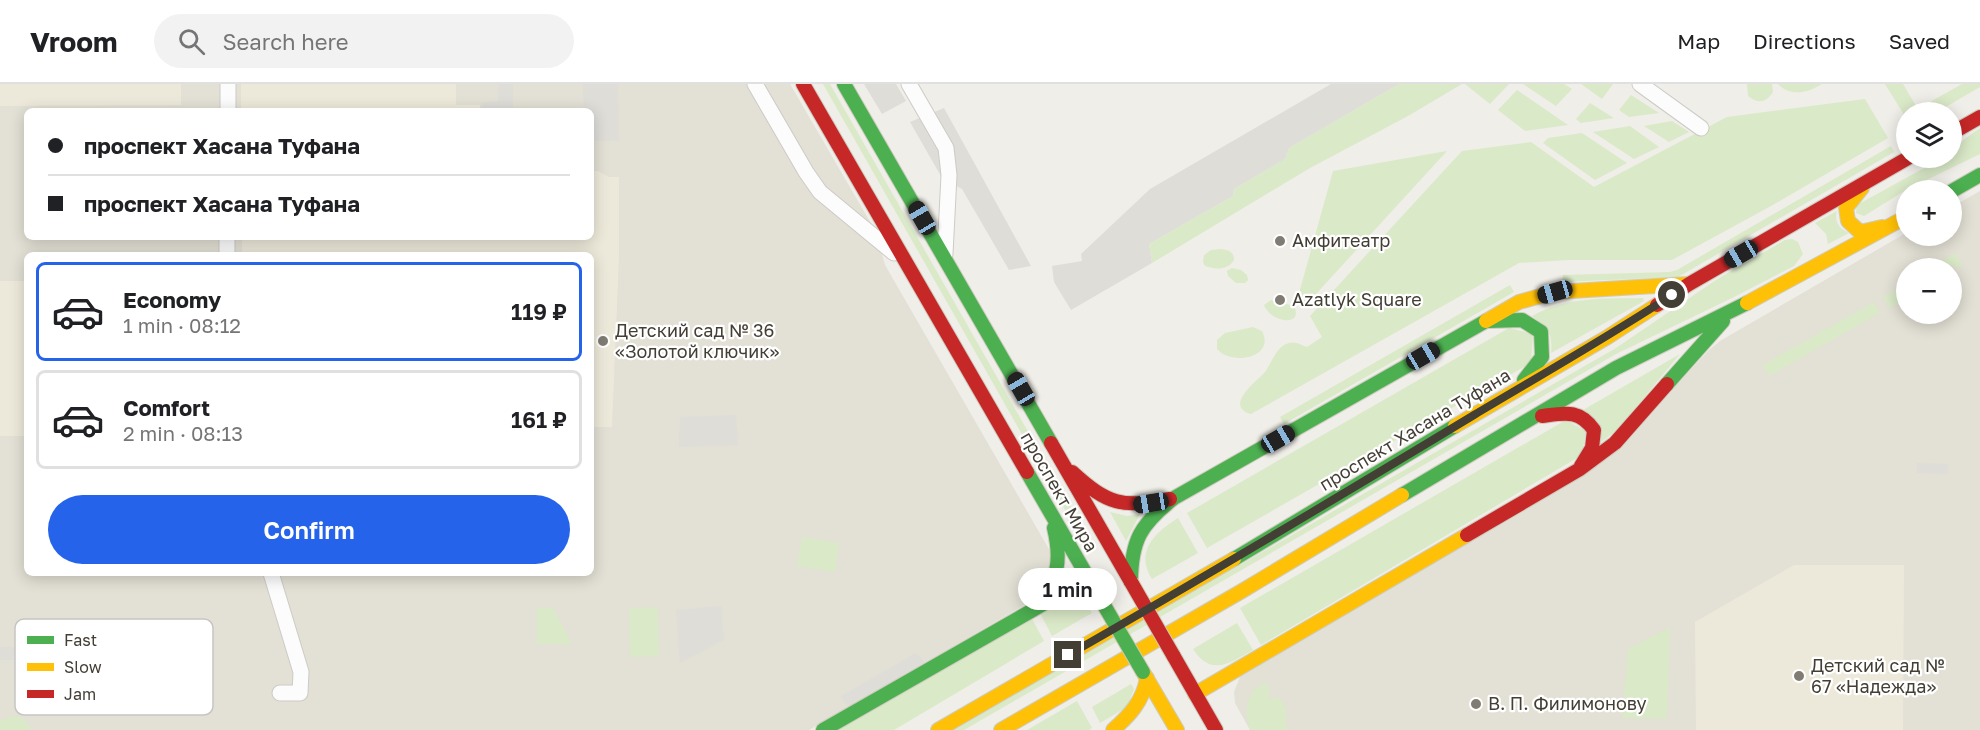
<!DOCTYPE html>
<meta charset="utf-8">
<style>
:root{--surface:#fff;--page:#f2f2f2;--text:#202124;--muted:#757577;--line:#e0e0e0;--accent:#2563eb}
body{margin:0;font-family:"Golos Text",sans-serif;background:var(--page);color:var(--text);height:100vh;display:flex;flex-direction:column;font-size:22px;white-space:nowrap}
*{box-sizing:border-box;margin:0}
p{font-size:20px;color:var(--muted)}
.icon{flex:none;width:33px;height:33px;fill:none;stroke:currentColor;stroke-width:2;stroke-linecap:round;stroke-linejoin:round}
.map{position:relative;flex:1;overflow:hidden}
.sheet{position:absolute;left:24px;top:168px;width:570px;height:324px;display:flex;flex-direction:column;background:var(--surface);border-radius:9px;box-shadow:0 3px 15px #0003}
.sheet>*{flex:none}
.top-card{position:absolute;left:24px;top:24px;width:570px;height:132px;border-radius:9px;box-shadow:0 3px 15px #0003;display:grid;align-content:center;height:132px;padding:0 24px;background:var(--surface)}
.controls{position:absolute;left:1896px;top:18px;display:grid;gap:12px}
.controls a{display:grid;place-items:center;width:66px;height:66px;border-radius:50%;background:var(--surface);box-shadow:0 3px 15px #0003;font-size:30px}
.end{position:absolute;width:27px;height:27px;margin:-14px;border:8px solid #443f35;background:#fff;box-shadow:0 0 0 3px #fff}
.from{border-radius:50%}
.bubble{position:absolute;height:42px;border-radius:21px;background:var(--surface);box-shadow:0 3px 15px #0003;font-size:20px;font-weight:600;line-height:42px;text-align:center}
.car{position:absolute;width:18px;height:36px;margin:-18px -9px;border-radius:8px;box-shadow:0 0 4px 2px #0007;background:linear-gradient(#222 24%,#8ab4d8 0 40%,#222 0 76%,#8ab4d8 0 86%,#222 0)}
.top-card b{display:flex;align-items:center;gap:21px;height:57px;font-size:22px}
.top-card b+b{border-top:2px solid var(--line)}
.top-card i{width:15px;height:15px;background:var(--text)}
ul{padding:10px 0 0;list-style:none}
li{display:flex;align-items:center;gap:18px;height:99px;margin:0 12px 9px;padding:0 12px;border:3px solid var(--line);border-radius:9px}
li div{flex:1}
li b{display:block;font-size:22px}
li em{font-style:normal;font-weight:600}
li.current{border-color:var(--accent)}
li>.icon{width:54px;height:54px;stroke-width:1.5}
.primary-button{display:flex;gap:12px;margin-top:auto;padding:12px 24px}
.primary-button a{flex:1;height:69px;border-radius:36px;background:var(--accent);color:#fff;font-size:24px;font-weight:600;line-height:69px;text-align:center}
header{display:flex;align-items:center;gap:36px;box-sizing:border-box;height:84px;padding:0 30px;background:var(--surface);border-bottom:2px solid var(--line)}
header strong{font-size:28px}
nav{display:flex;gap:33px;margin-inline-start:auto;font-size:21px}
.search{width:420px;height:54px;background:var(--page);display:flex;align-items:center;gap:15px;box-sizing:border-box;padding:0 21px;border-radius:33px;color:var(--muted);font-size:22px}
.map>svg:first-child{display:block}
.residential{fill:#e3e0d5;fill-rule:evenodd}
.education{fill:#ede9da}
.green{fill:#dae9c8}
.parking{fill:#deddd8}
.lines{fill:none;stroke-linecap:round;stroke-linejoin:round}
.street-casing{stroke:#cdcbc6;stroke-width:17}
.fast-casing{stroke:#cecbbf;stroke-width:16}
.slow-casing{stroke:#cecbbf;stroke-width:16}
.jam-casing{stroke:#cecbbf;stroke-width:16}
.street{stroke:#fdfcfc;stroke-width:15}
.fast{stroke:#4caf50;stroke-width:14}
.slow{stroke:#ffc107;stroke-width:14}
.jam{stroke:#c62828;stroke-width:14}
.fast-bridge-casing{stroke:#d0cbb6;stroke-width:16;stroke-linecap:butt}
.jam-bridge-casing{stroke:#d0cbb6;stroke-width:16;stroke-linecap:butt}
.fast-bridge{stroke:#4caf50;stroke-width:14}
.jam-bridge{stroke:#c62828;stroke-width:14}
.route{stroke:#443f35;stroke-width:8}
.poi-dot{fill:#807c74;stroke:#fff;stroke-width:2}
.labels{text-anchor:middle;stroke-width:4.5;stroke-linejoin:round;paint-order:stroke}
.poi-label{font-size:18px;fill:#443f35;stroke:#fff;text-anchor:start}
.street-label{font-size:18px;fill:#443f35;stroke:#fff}
.key{fill:#fff;stroke:#c7c5c2;stroke-width:1.5}
.key-label{font-size:16px;fill:#443f35}
</style>
<header>
<strong>Vroom</strong>
<div class="search"><svg class="icon" aria-label="search" viewBox="0 0 24 24"><circle cx="10" cy="10" r="6"/><path d="M15 15l6 6"/></svg>Search here</div>
<nav><a>Map</a><a>Directions</a><a>Saved</a></nav>
</header>
<div class="map">
<svg width="1980" height="646" viewBox="0 0 1980 646">
<rect width="100%" height="100%" fill="#efeee8"/>
<path class="residential" d="M 0,0 L 790,0 L 876,148 L 885,181 L 1050,467 L 1051,485 L 1031,517 L 809,646 L 0,646 ZM 27,27 L 591,27 L 591,153 L 27,153 ZM 27,171 L 591,171 L 591,489 L 27,489 Z
M 1980,107 L 1980,646 L 1250,646 L 1235,619 L 1234,608 L 1241,590 L 1610,373 L 1708,267 L 1720,257 L 1906,149 L 1906,152 L 1952,152 L 1952,123 ZM 1906,184 L 1952,184 L 1952,230 L 1906,230 Z"/>
<path class="education" d="M 0,0 L 181,0 L 181,21 L 0,22 Z
M 241,0 L 456,0 L 456,21 L 480,21 L 480,27 L 241,27 Z
M 591,87 L 598,87 L 609,93 L 619,93 L 619,172 L 612,343 L 591,343 L 591,171 L 242,171 L 242,153 L 591,153 Z
M 0,197 L 27,197 L 27,352 L 0,352 Z
M 1794,481 L 1904,481 L 1903,646 L 1696,646 L 1695,538 Z"/>
<path class="green" d="M 823,0 L 830,0 L 1083,444 L 1083,449 L 1077,447 Z
M 1399,0 L 1462,0 L 1408,32 L 1310,84 L 1152,179 L 1149,160 L 1233,112 L 1234,105 L 1285,75 L 1289,64 Z
M 1465,0 L 1509,0 L 1490,20 Z
M 1523,0 L 1564,0 L 1572,5 L 1556,22 Z
M 1581,0 L 1613,0 L 1602,15 Z
M 1747,0 L 1772,0 L 1773,8 C 1766,19 1758,20 1748,12 Z
M 1778,0 L 1822,0 C 1808,9 1790,13 1778,0 Z
M 1885,0 L 1903,0 L 1916,22 L 1921,23 L 1962,0 L 1980,0 L 1980,3 L 1937,28 L 1906,28 L 1906,34 Z
M 1517,6 L 1568,41 L 1525,47 L 1498,26 Z
M 1631,11 L 1659,29 L 1629,33 L 1619,26 Z
M 1865,15 L 1888,54 L 1771,122 L 1672,176 L 1568,176 L 1519,179 L 1251,330 C 1223,322 1257,297 1265,288 C 1272,279 1276,262 1289,259 C 1295,257 1302,261 1307,263 L 1322,253 L 1310,232 L 1462,67 L 1531,58 L 1594,103 L 1727,33 Z
M 1590,19 L 1614,34 L 1581,39 L 1576,35 Z
M 1672,37 L 1689,48 L 1669,58 L 1644,42 Z
M 1630,42 L 1659,63 L 1634,75 L 1593,48 Z
M 1980,44 L 1980,70 L 1906,106 L 1864,132 L 1856,129 L 1857,121 L 1926,83 L 1939,74 L 1952,74 L 1952,64 Z
M 1582,49 L 1627,79 L 1595,96 L 1543,59 L 1548,54 Z
M 1891,62 L 1894,68 L 1678,193 L 1562,198 L 1563,191 L 1670,188 L 1677,186 Z
M 1447,67 L 1305,222 L 1298,213 L 1333,87 Z
M 1837,127 C 1834,138 1839,144 1849,149 L 1828,160 L 1826,150 L 1815,139 Z
M 1792,155 L 1798,158 L 1803,170 L 1794,182 L 1732,214 L 1616,270 L 964,646 L 954,646 L 1616,264 L 1719,194 L 1785,156 Z
M 1221,165 C 1228,166 1234,167 1234,176 C 1228,186 1216,186 1205,182 L 1203,178 L 1204,171 L 1211,166 Z
M 1955,169 L 1963,182 L 1961,183 L 1930,183 Z
M 1232,184 L 1241,186 L 1247,191 L 1248,196 L 1245,199 L 1236,199 L 1228,192 L 1227,187 Z
M 1906,199 L 1906,214 L 1890,224 L 1883,213 Z
M 1510,201 L 1514,208 L 1284,340 L 1280,333 Z
M 1643,214 L 1644,217 L 1551,269 C 1553,248 1548,245 1532,232 C 1568,212 1603,215 1643,214 Z
M 1271,216 L 1294,222 C 1304,244 1270,238 1264,221 Z
M 1874,218 L 1880,229 L 1769,292 L 1762,281 Z
M 1253,243 L 1262,247 C 1276,274 1231,282 1217,265 L 1217,256 L 1225,249 Z
M 1509,244 L 1533,250 L 1531,279 L 1207,464 L 1187,429 Z
M 1680,270 L 1617,346 L 1601,358 L 1583,326 Z
M 1566,336 L 1586,347 L 1582,371 L 1261,561 L 1240,524 Z
M 1110,428 L 1127,432 L 1140,430 L 1126,457 Z
M 1178,434 L 1198,469 L 1152,495 C 1134,467 1156,448 1178,434 Z
M 802,453 L 839,459 L 835,488 L 797,482 Z
M 1065,515 L 1088,522 L 1092,529 L 1052,552 L 1040,529 Z
M 658,523 L 659,572 L 630,573 L 629,524 Z
M 537,524 L 553,524 L 572,560 L 537,560 Z
M 1031,533 L 1044,557 L 894,646 L 836,646 Z
M 1237,539 L 1253,566 C 1230,579 1211,593 1193,565 Z
M 1670,543 L 1667,635 L 1622,634 L 1628,565 Z
M 1266,599 L 1270,605 L 1268,612 L 1270,615 L 1278,613 C 1291,625 1284,631 1287,646 L 1251,646 C 1242,631 1247,603 1266,599 Z
M 1131,600 L 1134,605 L 1127,623 L 1100,639 L 1092,623 Z
M 1077,617 L 1092,644 L 1089,646 L 1027,646 Z
M 11,632 C 21,632 28,636 31,646 L 0,646 L 0,637 Z"/>
<path class="parking" d="M 499,0 L 513,0 L 513,27 L 482,27 L 482,19 L 498,17 Z
M 583,0 L 618,0 L 619,57 L 591,57 L 591,27 L 584,27 Z
M 864,0 L 896,0 L 906,17 L 882,30 Z
M 1331,0 L 1399,0 L 1289,64 L 1285,75 L 1234,105 L 1233,112 L 1149,160 L 1152,179 L 1071,226 L 1054,198 L 1052,182 L 1082,177 L 1081,170 L 1150,105 Z
M 944,24 L 1031,182 L 1009,186 L 962,105 L 942,94 L 910,38 Z
M 736,331 L 738,361 L 679,363 L 680,333 Z
M 1917,379 L 1948,380 L 1948,390 L 1917,389 Z
M 721,522 L 724,556 L 680,579 L 676,526 Z
M 0,563 L 83,564 L 83,576 L 0,576 Z
M 916,569 L 925,578 L 848,623 L 841,612 Z"/>
<g class="lines">
<defs>
<path id="street" d="M 755,0 L 806,88 L 820,108 L 894,169
M 909,0 L 946,64 L 949,91 L 945,170
M 1640,0 L 1701,44
M 228,27 L 228,0
M 227,171 L 227,153
M 271,489 L 301,588 L 300,609 L 280,609"/>
<path id="fast" d="M 844,0 L 1051,359
M 1952,107 L 1980,91
M 1489,237 L 1522,236 L 1541,248 L 1542,273 L 1524,296
M 1667,300 L 1723,237
M 1027,388 L 1101,516
M 1402,411 L 1616,284 L 1747,219
M 1234,475 L 1455,342
M 1131,498 C 1131,456 1141,440 1174,414 L 1486,237
M 1036,522 C 1058,495 1062,478 1054,444
M 823,646 L 1052,515 L 1077,510 L 1101,516"/>
<path id="slow" d="M 1862,104 L 1846,124 L 1848,137 L 1860,148 L 1882,143
M 1747,219 L 1906,133
M 1486,237 L 1519,218 L 1555,208 L 1688,200
M 1455,342 L 1606,254 L 1657,221
M 1143,588 L 1177,646
M 1195,610 L 1467,451
M 938,646 L 1234,475
M 1001,646 L 1242,507 L 1402,411
M 1113,646 C 1130,631 1143,617 1147,594"/>
<path id="jam" d="M 803,0 L 1027,388
M 1952,49 L 1980,33
M 1657,221 L 1689,200 L 1908,74
M 1542,332 C 1565,329 1579,325 1594,346 L 1592,364 L 1581,382
M 1051,359 L 1131,498
M 1072,388 C 1108,421 1122,424 1170,415
M 1467,451 L 1580,385 L 1615,359 L 1667,300
M 1173,571 L 1216,646"/>
</defs>
<use href="#street" class="street-casing"/>
<use href="#fast" class="fast-casing"/>
<use href="#slow" class="slow-casing"/>
<use href="#jam" class="jam-casing"/>
<use href="#street" class="street"/>
<use href="#fast" class="fast"/>
<use href="#slow" class="slow"/>
<use href="#jam" class="jam"/>
<defs>
<path id="fast-bridge" d="M 1101,516 L 1143,588"/>
<path id="jam-bridge" d="M 1131,498 L 1173,571"/>
</defs>
<use href="#fast-bridge" class="fast-bridge-casing"/>
<use href="#jam-bridge" class="jam-bridge-casing"/>
<use href="#fast-bridge" class="fast-bridge"/>
<use href="#jam-bridge" class="jam-bridge"/>
</g>
<g class="lines">
<path class="route" d="M 1068,571 C 1205,493 1340,412 1474,331 C 1541,291 1608,253 1672,211"/>
</g>
<g class="poi-dot">
<circle cx="1280" cy="157" r="6"/>
<circle cx="1280" cy="216" r="6"/>
<circle cx="603" cy="257" r="6"/>
<circle cx="1799" cy="592" r="6"/>
<circle cx="1476" cy="620" r="6"/>
</g>
<g class="labels">
<g class="poi-label">
<text x="1292" y="163">Амфитеатр</text>
<text x="1292" y="222">Azatlyk Square</text>
<text x="615" y="253">Детский сад № 36<tspan x="615" dy="21">«Золотой ключик»</tspan></text>
<text x="1811" y="588">Детский сад №<tspan x="1811" dy="21">67 «Надежда»</tspan></text>
<text x="1488" y="626">В. П. Филимонову</text>
</g>
<g class="street-label">
<text transform="translate(1415 346) rotate(-31)" y="6">проспект Хасана Туфана</text>
<text transform="translate(1059 408) rotate(60)" y="6">проспект Мира</text>
</g>
</g>
<rect x="15" y="535" width="198" height="96" rx="9" class="key"/>
<rect x="27" y="552" width="27" height="8" fill="#4caf50"/>
<rect x="27" y="579" width="27" height="8" fill="#ffc107"/>
<rect x="27" y="606" width="27" height="8" fill="#c62828"/>
<g class="key-label">
<text x="64" y="562">Fast</text>
<text x="64" y="589">Slow</text>
<text x="64" y="616">Jam</text>
</g>
</svg>
<div class="controls">
<a><svg class="icon" aria-label="layers" viewBox="0 0 24 24"><path d="M12 4l9 5-9 5-9-5zM3 14l9 5 9-5"/></svg></a>
<a>+</a>
<a>−</a>
</div>
<i class="end from" style="left:1672px;top:211px"></i>
<i class="end" style="left:1068px;top:571px"></i>
<div class="bubble" style="left:1018px;top:484px;width:99px">1 min</div>
<i class="car" style="left:922px;top:134px;rotate:330deg"></i>
<i class="car" style="left:1741px;top:170px;rotate:240deg"></i>
<i class="car" style="left:1555px;top:208px;rotate:254deg"></i>
<i class="car" style="left:1423px;top:272px;rotate:60deg"></i>
<i class="car" style="left:1021px;top:305px;rotate:330deg"></i>
<i class="car" style="left:1278px;top:355px;rotate:60deg"></i>
<i class="car" style="left:1151px;top:419px;rotate:261deg"></i>
<div class="top-card">
<b><i class="from"></i>проспект Хасана Туфана</b>
<b><i></i>проспект Хасана Туфана</b>
</div>
<section class="sheet">
<ul>
<li class="current"><svg class="icon" aria-label="car" viewBox="0 0 24 24"><path d="M5 17H2v-5l4-1 3-4h7l3 4 3 1v5h-3M9 17h6M6 11h13"/><circle cx="7" cy="17" r="2"/><circle cx="17" cy="17" r="2"/></svg><div><b>Economy</b><p>1 min · 08:12</p></div><em>119 ₽</em></li>
<li><svg class="icon" aria-label="car" viewBox="0 0 24 24"><path d="M5 17H2v-5l4-1 3-4h7l3 4 3 1v5h-3M9 17h6M6 11h13"/><circle cx="7" cy="17" r="2"/><circle cx="17" cy="17" r="2"/></svg><div><b>Comfort</b><p>2 min · 08:13</p></div><em>161 ₽</em></li>
</ul>
<div class="primary-button"><a>Confirm</a></div>
</section>
</div>
